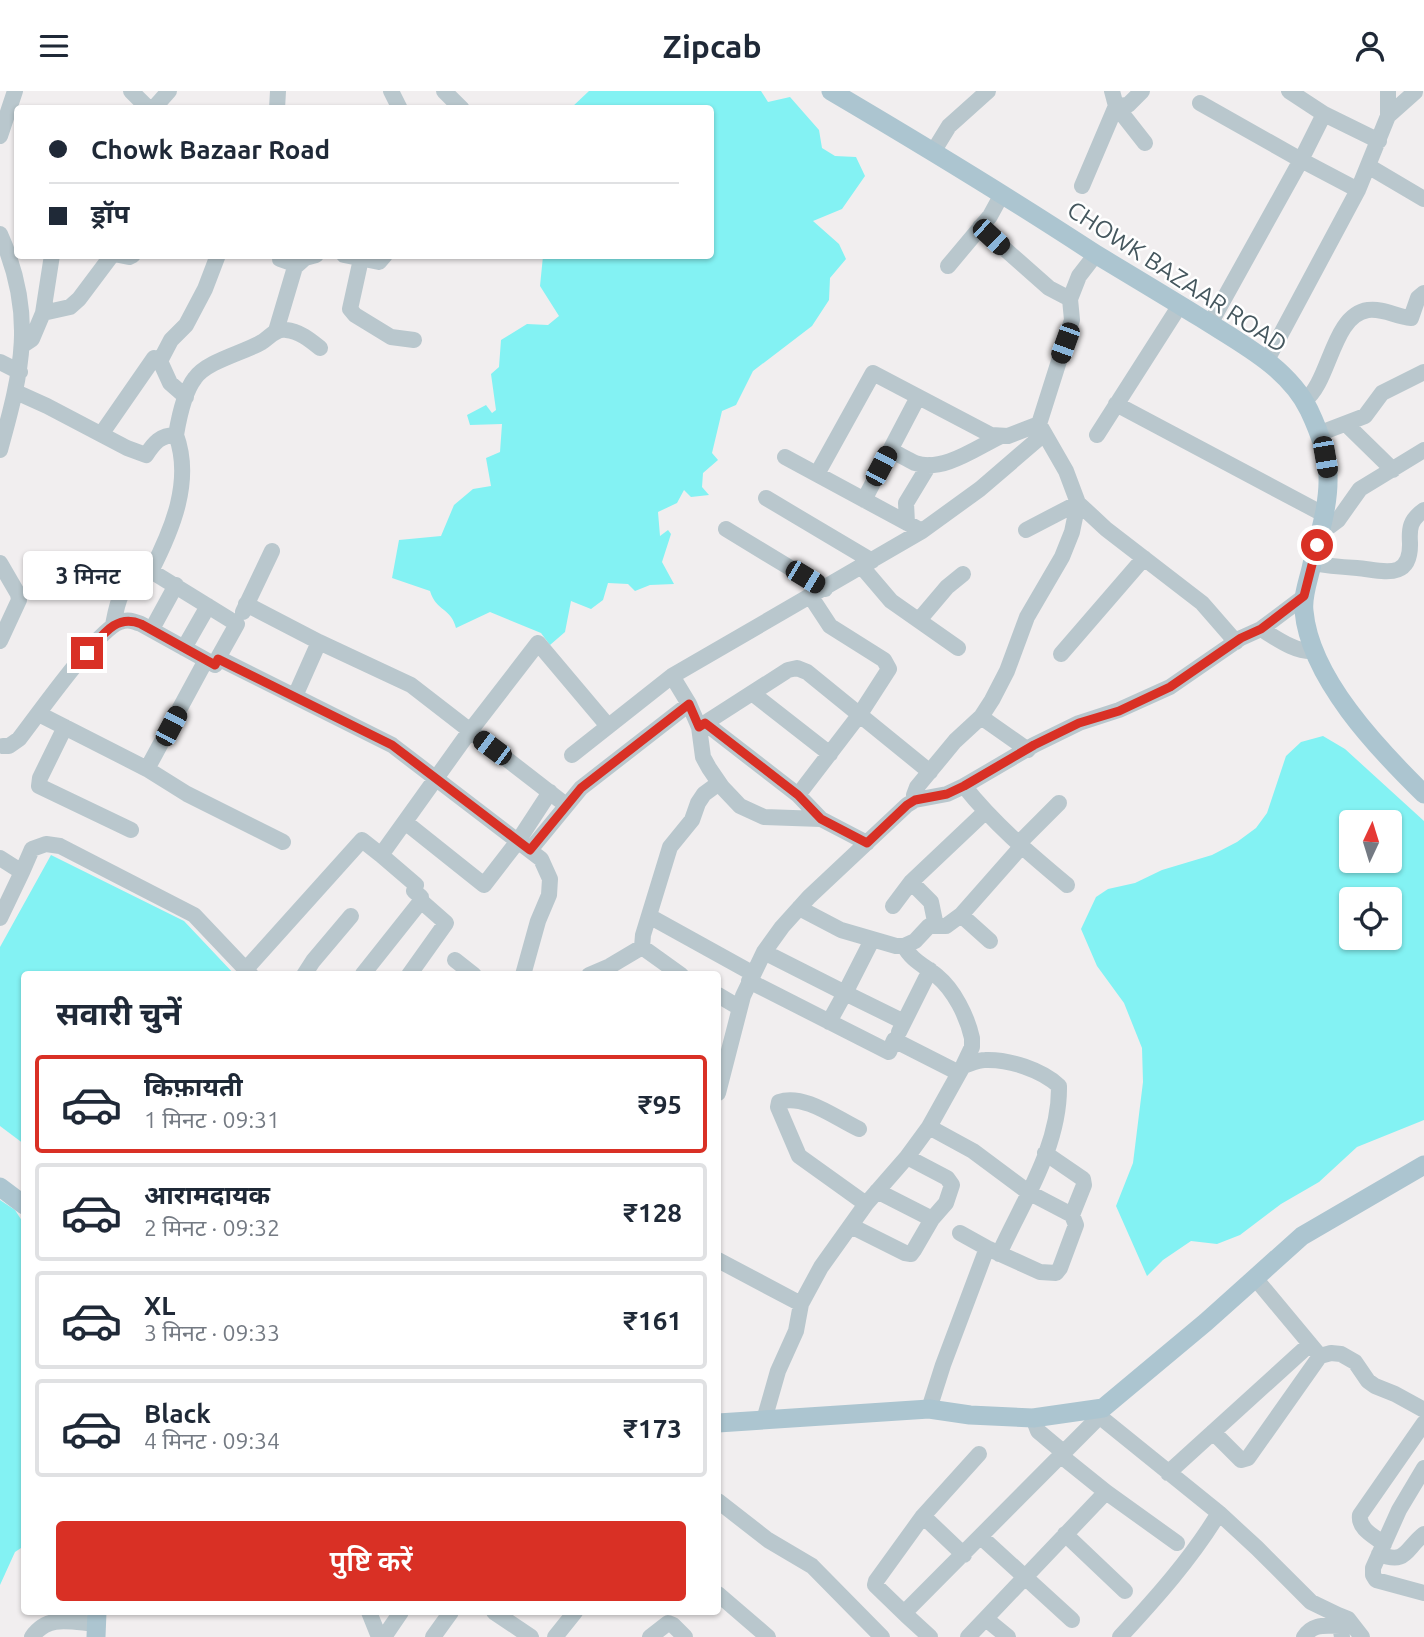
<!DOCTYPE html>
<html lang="hi">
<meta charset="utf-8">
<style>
:root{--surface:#fff;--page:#f6f6f7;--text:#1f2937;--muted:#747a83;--line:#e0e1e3;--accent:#d93025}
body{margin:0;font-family:Ubuntu,"Noto Sans Devanagari",sans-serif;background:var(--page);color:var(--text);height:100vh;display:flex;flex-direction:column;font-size:26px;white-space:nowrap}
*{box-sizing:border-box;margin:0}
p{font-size:23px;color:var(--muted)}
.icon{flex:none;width:38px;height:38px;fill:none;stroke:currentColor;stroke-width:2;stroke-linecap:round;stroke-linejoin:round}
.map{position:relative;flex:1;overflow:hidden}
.side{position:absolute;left:21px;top:880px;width:700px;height:644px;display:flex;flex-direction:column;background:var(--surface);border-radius:7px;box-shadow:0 2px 5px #0004}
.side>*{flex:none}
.hud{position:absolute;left:14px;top:14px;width:700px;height:154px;border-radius:7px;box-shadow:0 2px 5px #0004;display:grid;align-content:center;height:154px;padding:0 35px;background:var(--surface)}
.needle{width:46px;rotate:4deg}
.controls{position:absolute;left:1339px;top:719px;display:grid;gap:14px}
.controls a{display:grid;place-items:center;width:63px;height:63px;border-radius:7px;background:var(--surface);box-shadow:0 2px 5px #0004;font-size:35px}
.end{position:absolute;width:32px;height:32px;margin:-16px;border:9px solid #d93025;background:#fff;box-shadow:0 0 0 4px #fff}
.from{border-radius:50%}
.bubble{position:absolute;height:49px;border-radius:7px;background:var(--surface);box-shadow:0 2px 5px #0004;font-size:23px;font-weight:600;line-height:49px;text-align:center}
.car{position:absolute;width:21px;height:42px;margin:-21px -10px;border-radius:9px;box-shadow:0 0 5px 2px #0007;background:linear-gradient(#222 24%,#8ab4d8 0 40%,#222 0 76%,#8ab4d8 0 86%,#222 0)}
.hud b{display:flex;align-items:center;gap:24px;height:66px;font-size:26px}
.hud b+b{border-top:2px solid var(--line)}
.hud i{width:18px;height:18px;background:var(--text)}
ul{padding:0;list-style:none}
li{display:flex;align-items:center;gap:21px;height:98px;margin:0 14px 10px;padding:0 21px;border:4px solid var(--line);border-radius:7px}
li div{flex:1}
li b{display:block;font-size:26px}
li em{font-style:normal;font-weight:600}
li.on{border-color:var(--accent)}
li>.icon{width:63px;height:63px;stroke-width:1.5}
h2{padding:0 35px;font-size:32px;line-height:84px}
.cta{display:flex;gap:14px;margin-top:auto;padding:14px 35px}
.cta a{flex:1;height:80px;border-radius:7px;background:var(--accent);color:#fff;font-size:28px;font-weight:600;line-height:80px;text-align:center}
header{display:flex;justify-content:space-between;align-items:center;height:91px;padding:0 35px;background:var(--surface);font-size:32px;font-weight:600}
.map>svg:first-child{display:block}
.water{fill:#83f2f3;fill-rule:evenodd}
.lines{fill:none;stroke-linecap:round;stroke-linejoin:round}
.minor{stroke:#b9c7cd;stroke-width:16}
.major{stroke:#acc5d0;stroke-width:19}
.route{stroke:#d93025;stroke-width:9}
.labels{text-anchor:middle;stroke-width:5;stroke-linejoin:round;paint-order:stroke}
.street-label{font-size:24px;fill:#45575e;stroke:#fff}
</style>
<header><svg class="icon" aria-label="menu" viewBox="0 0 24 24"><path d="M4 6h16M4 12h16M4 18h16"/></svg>Zipcab<svg class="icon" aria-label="person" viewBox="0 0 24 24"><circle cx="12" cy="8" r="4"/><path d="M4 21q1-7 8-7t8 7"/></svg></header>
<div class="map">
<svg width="1424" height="1546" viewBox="0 0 1424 1546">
<rect width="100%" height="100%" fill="#f1eeef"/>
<path class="water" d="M 589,0 L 761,0 L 768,11 L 790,6 L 819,39 L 822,57 L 835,65 L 856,66 L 865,85 L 842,118 L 813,130 L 839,153 L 846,168 L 830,187 L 829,209 L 812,235 L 753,280 L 736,314 L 722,320 L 712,362 L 718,369 L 703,382 L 702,396 L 709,404 L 691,406 L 684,399 L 677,412 L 658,421 L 660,445 L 668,439 L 671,443 L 662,471 L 674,493 L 650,494 L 635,500 L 628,493 L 608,492 L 603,509 L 591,518 L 571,510 L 565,541 L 550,554 L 541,542 L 490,521 L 456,537 C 451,517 436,520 430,500 L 392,487 L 399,449 L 441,445 L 454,414 L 473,398 L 491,395 L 486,367 L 500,361 L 502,333 L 470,334 L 467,324 L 486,314 L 492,322 L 496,319 L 491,283 L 499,276 L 501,249 L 527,233 L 548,234 L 559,225 L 540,195 L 543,165 L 710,164 L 710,18 L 571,17 Z
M 1323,645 L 1345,658 L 1424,730 L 1424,1029 L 1357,1056 L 1319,1091 L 1281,1113 L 1240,1144 L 1217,1153 L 1191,1150 L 1163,1169 L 1147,1185 L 1116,1115 L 1133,1072 L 1143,991 L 1142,957 L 1124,912 L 1097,875 L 1081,838 L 1096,806 L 1108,798 L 1135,792 L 1162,779 L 1212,764 L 1237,751 L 1256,737 L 1267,722 L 1286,665 L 1301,651 ZM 1351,732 L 1390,732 L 1390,770 L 1351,770 ZM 1351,808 L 1390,808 L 1390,847 L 1351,847 Z
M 51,764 L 184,830 L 235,884 L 24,884 L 24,1053 L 0,1035 L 0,856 Z
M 0,1109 L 15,1119 L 24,1133 L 24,1455 L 15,1461 L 0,1494 Z"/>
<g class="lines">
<path class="minor" d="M 131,0 L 149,18
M 391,0 L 400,18
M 444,0 L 462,18
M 1289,0 L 1324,23 L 1379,50
M 1200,12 L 1301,69 L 1210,233
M 1116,15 L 1145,52
M 1116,15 L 1128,14 L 1142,0
M 153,18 L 169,0
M 277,18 L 278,0
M 1324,23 L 1301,69 L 1358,99
M 1388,25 L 1415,1
M 0,45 L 15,0
M 933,61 L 949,35 L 988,0
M 1368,75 L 1424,108
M 1082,95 L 1116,15 L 1112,0
M 980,136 L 1049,197 L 1070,208 L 1079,185 L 1096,163
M 0,143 C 36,223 22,280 0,359
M 119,164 L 129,166 L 133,164
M 280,164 L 280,168 L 297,174
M 344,164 L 379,171 L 385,164
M 361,168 L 350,218 L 355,224 L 391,246 L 414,249
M 948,175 L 990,125 L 1002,103
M 43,222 L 52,164
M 276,240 L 295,176 L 305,167 L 316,164
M 23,254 L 32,248 L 43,222 L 70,216 L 79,208 L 112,164
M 1267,269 L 1358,99 L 1388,25 L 1388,0
M 160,270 L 170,292 L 186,306
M 0,271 L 20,281
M 16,301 L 47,315 L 127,357 L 146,364 C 154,352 160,344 176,344 C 179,326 184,301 195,287 C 207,270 243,262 262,251 C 270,246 276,237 286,239 C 299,240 310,249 320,257
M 1304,310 C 1330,292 1332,224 1368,219 C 1384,217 1396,226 1411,227 L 1418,207 L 1424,202
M 1116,313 L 1323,423
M 1346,333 L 1393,379
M 102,342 L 154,267 L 160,270 L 171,249 L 186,234 L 205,198 L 218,164
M 1318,343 L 1365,325 L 1382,302 L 1424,281
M 176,344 C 193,390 172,439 151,480 L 237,533 L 218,567 L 392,654 L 541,768 L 550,788 L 549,804 L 538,830 L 523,884
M 1097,344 L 1180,214
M 890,359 C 898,363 907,368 915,372 C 942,382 976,357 999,346
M 785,366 L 922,440
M 817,383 L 873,282 L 991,344 L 1008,345 L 1039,333
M 766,407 L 872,470
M 864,409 L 918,306
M 907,432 L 906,412 L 929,374
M 1321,434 L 1330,435 L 1338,429 L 1360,398 L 1424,359
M 726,438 L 825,498
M 1026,439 L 1078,412 L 1066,380 L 1039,333 L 1072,229 L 1070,208
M 0,472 L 18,503 L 19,509 L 0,550
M 1312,472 C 1328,475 1342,476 1357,477 C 1381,479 1411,491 1410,452 C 1409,437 1410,429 1424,419
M 862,476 L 891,510 L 958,557
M 246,513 L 319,551 L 411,594 L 566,714
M 243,521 L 272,460
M 919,529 L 947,496 L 963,483
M 113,534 C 116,519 121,485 142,489 L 151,480
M 152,538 L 176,494
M 1261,538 L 1305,505
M 184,557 L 208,515
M 1061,563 L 1144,467
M 206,569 L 147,678 L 187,703 L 283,751
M 672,585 L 689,613 L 699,636 L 703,666 L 709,677 L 722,696 L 740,715 L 764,726 L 821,728 L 867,752
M 752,602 L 830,663
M 295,605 L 319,551
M 39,623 L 147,678
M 981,626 L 1028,659
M 705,632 L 798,704 L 821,728
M 65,636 L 40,687 L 39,695 L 131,739
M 699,636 L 788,579 L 797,577 L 807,581 L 930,681
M 3,655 L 9,655 L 19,648 C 37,625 97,539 120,531 C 128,528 133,530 141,533 L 215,574 L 218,567
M 572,664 L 672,585 L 922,440 L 980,398 L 1044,343
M 964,695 C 994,733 1030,763 1067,794
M 798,704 L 860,623 L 889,578 L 884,569 L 830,535 L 811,506
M 915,709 L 914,704 L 917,696 L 955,650 L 981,626 L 992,609 L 1007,580 L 1027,526 L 1062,466 L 1072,441 L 1078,412 L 1106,438 L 1202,512 L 1236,551
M 405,731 L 484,794 L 518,750 L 550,701
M 1018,753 L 1059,712
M 530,759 L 581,697 L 689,613
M 381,764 L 416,794 L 414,800 L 421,806 L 421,810 L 446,832 L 409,884
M 0,767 L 22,781 L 32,758 L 46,753 L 60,755 L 194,824 L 251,884
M 893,815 L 911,791
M 799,817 L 841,839 L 896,855 L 904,855 L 915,850 L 929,835 L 946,835 L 961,824 L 1021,756
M 961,824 L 990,850
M 649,825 L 752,882
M 0,827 L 22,781
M 936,835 L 931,811 L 911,791 L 985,721
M 872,849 L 845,902 L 904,931
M 764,861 L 845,902 L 829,931
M 455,869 L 474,884
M 246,878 L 362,749 L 381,764 L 467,644 L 538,552 L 608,635
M 304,884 L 313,870 L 351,825
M 365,884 L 363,883 L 421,810
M 589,884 L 610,875 L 642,856
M 681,884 L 642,856 L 643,844 L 670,756 L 692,729 L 698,712 L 704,703 L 719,692
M 749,890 L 889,961 L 894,949 L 959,982
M 718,904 L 740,917
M 899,941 L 930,879
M 963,975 C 970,973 978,969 985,969 C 1009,968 1042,979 1059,995 C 1060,1055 1023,1110 999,1163
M 718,1002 L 743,905 L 764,861 L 782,836 L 809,806 L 907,714 L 915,709 L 947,703 L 964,695 L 1034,654 L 1079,632 L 1119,619 L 1170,596 L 1241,547 L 1261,538 C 1276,547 1296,562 1314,560
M 929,1036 L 973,1060 L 1028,1101 L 1072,1124 L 1076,1134 L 1060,1177 L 1056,1182 L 1040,1181 L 987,1157
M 859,1038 C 837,1028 804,1002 779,1011 L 778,1016 L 799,1065 L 866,1113
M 1045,1062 L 1083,1088 L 1084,1094 L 1072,1124
M 877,1100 L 932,1128
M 851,1135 L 905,1162 L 911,1163 L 914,1159 L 932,1128 L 946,1112 L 952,1094 L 947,1087 L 907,1066
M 718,1169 L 801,1213 L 821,1176 L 866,1113 L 907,1066 L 929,1036 L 963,975 L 972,956 L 972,947 C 967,925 954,899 937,885 C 925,875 911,869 904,855
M 1320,1265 L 1331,1262 L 1341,1263 L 1355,1271 L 1368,1290 L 1375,1295 L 1395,1303 L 1424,1319
M 929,1318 L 943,1274 L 987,1157 L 960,1142
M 1099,1325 L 1219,1422 L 1257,1457 L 1311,1511 L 1338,1524 L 1342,1546
M 1033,1327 L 1038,1340 L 1063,1361
M 764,1329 L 778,1280 L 796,1240 L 801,1213
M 1213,1341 L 1241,1369 L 1248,1367 L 1320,1265 L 1255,1187
M 1060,1364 L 1106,1401 L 1177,1452
M 1424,1377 L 1399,1419 L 1373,1477 L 1373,1484 L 1376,1489 L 1424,1502
M 1168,1382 L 1310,1253
M 718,1410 L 768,1449 L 812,1475 L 882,1546
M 923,1425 L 964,1464
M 1065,1443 L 1125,1500
M 981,1446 L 1072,1529
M 1384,1453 C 1374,1445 1358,1438 1360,1424 L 1424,1332
M 1379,1463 C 1407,1474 1405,1458 1424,1443
M 718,1503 L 768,1546
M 369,1521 L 379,1546
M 494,1521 L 531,1546
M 906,1524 L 875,1494 L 876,1490 L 923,1425 L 979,1363
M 1338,1524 L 1348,1528 L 1362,1546
M 986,1528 L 1008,1546
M 32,1546 C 48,1523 71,1531 96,1533
M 384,1546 L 401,1521
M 433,1546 L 451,1521
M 555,1546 L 575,1521
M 650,1546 L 668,1532 L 673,1534 L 685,1546
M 930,1546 L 906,1524 L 907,1519 L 1094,1331 L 1103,1317
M 968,1546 L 1106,1401
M 1120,1546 C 1156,1507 1191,1468 1219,1422
M 1304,1546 C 1313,1532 1325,1535 1340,1535"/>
<path class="major" d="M 831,0 C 921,53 1010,107 1097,164 C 1132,185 1167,206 1201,227 C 1240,252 1288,276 1309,319 C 1318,338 1328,364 1328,385 C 1329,414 1319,445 1312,473 C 1309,488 1302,505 1304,520 C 1310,587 1378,658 1424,703
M 0,1096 L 24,1114
M 718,1332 L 929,1318 L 970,1324 L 1033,1327 L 1103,1317 L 1206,1231 L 1302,1145 L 1424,1074
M 96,1546 L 97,1521"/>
</g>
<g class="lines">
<path class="route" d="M 87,562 C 102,545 116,522 141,533 L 215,574 L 218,568 L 392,654 L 530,759 L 581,697 L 689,613 L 699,636 L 705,632 L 798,704 L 821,728 L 867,752 L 907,714 L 915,709 L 947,703 L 964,695 L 1034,654 L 1079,632 L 1119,620 L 1170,596 L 1241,547 L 1261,538 L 1304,505 L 1317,454"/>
</g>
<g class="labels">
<g class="street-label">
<text transform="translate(1177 186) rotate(33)" y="8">CHOWK BAZAAR ROAD</text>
</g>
</g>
</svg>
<div class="controls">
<a><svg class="needle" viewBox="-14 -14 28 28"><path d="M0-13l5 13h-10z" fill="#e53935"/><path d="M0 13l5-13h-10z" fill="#747a83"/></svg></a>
<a><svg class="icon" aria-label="locate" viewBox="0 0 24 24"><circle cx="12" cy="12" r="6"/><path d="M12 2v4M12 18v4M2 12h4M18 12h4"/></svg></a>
</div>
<i class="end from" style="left:1317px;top:454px"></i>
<i class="end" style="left:87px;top:562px"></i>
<div class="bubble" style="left:23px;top:460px;width:130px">3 मिनट</div>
<i class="car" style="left:991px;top:146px;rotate:133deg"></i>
<i class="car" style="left:1065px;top:252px;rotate:200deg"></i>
<i class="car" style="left:1325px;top:366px;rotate:170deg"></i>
<i class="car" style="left:881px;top:375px;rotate:28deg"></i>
<i class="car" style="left:805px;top:486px;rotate:121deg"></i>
<i class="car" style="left:171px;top:635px;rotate:28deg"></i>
<i class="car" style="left:492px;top:657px;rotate:307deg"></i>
<div class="hud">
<b><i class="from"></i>Chowk Bazaar Road</b>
<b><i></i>ड्रॉप</b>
</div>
<section class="side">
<h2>सवारी चुनें</h2>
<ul>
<li class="on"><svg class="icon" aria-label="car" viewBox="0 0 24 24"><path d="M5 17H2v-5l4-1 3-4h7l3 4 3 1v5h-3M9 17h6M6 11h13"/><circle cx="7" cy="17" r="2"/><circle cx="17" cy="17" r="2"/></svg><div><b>किफ़ायती</b><p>1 मिनट · 09:31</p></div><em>₹95</em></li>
<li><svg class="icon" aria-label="car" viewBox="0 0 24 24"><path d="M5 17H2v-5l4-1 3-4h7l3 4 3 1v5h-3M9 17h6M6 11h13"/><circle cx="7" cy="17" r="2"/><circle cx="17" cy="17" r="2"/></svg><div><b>आरामदायक</b><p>2 मिनट · 09:32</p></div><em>₹128</em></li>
<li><svg class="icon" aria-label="car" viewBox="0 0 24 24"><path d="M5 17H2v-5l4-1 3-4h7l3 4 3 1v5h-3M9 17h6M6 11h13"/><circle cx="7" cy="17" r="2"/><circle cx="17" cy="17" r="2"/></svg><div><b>XL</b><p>3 मिनट · 09:33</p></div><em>₹161</em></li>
<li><svg class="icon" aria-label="car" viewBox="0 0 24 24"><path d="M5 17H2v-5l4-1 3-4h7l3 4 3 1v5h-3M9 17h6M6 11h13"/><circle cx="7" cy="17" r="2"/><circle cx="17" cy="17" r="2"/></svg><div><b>Black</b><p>4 मिनट · 09:34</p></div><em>₹173</em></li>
</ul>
<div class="cta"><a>पुष्टि करें</a></div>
</section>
</div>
